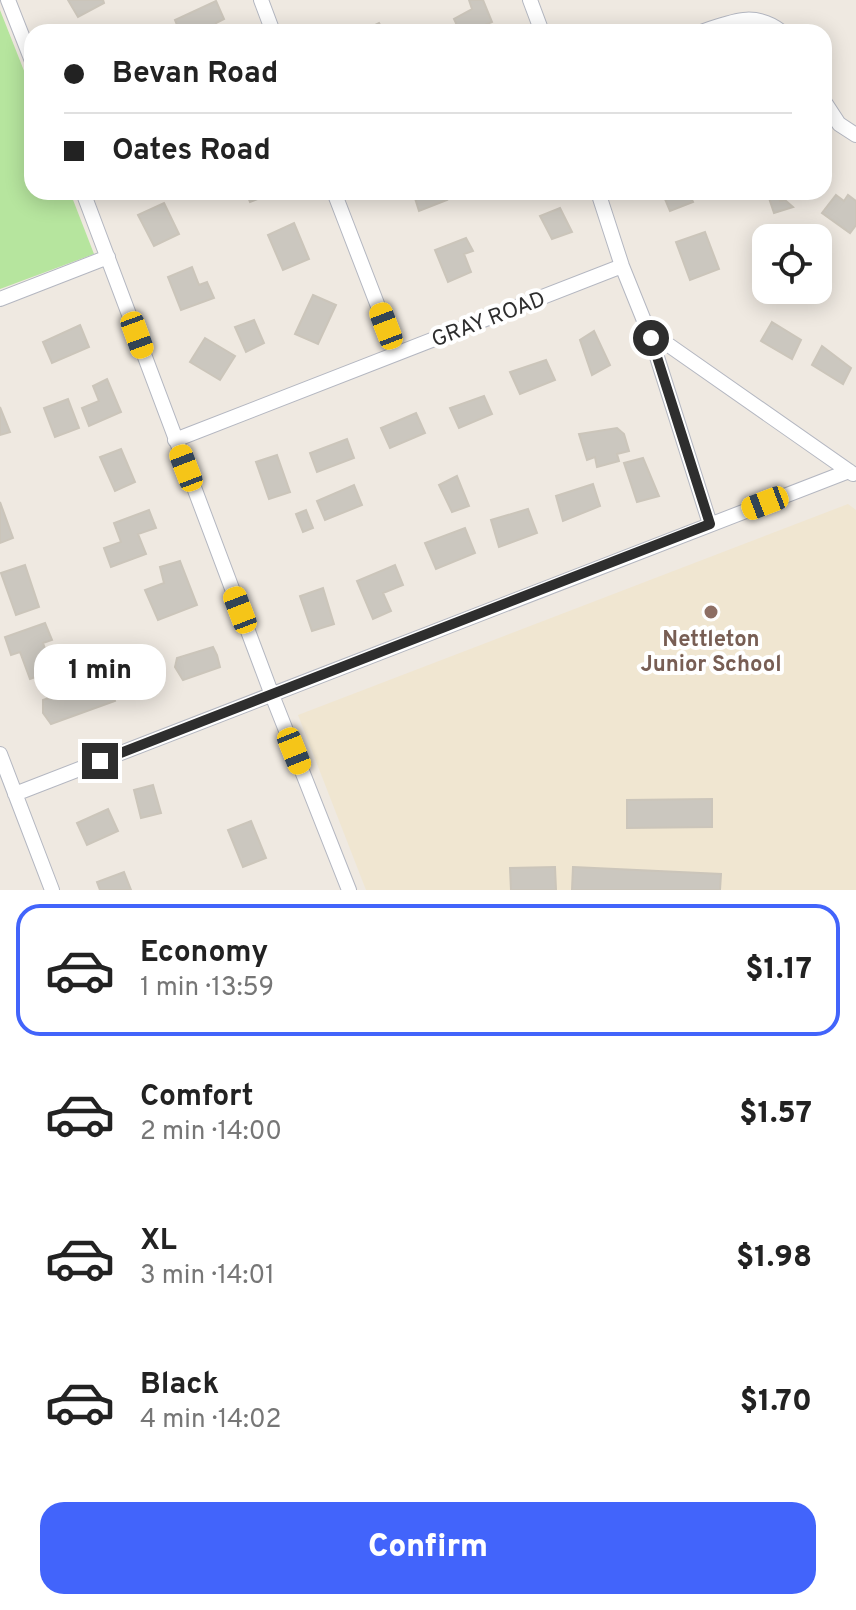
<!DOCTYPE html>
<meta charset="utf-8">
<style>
:root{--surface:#fff;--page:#f2f2f2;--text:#222;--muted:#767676;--line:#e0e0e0;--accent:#4264fb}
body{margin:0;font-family:Overpass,sans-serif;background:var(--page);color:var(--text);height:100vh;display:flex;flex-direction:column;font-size:30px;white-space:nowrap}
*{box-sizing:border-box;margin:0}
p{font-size:26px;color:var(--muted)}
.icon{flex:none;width:44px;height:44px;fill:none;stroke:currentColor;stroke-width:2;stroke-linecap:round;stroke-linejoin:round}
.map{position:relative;height:890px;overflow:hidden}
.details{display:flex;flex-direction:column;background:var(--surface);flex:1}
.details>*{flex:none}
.top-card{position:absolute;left:24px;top:24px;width:808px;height:176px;border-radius:24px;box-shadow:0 4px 20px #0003;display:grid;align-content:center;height:176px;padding:0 40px;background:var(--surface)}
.buttons{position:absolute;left:752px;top:224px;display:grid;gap:16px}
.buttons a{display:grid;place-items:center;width:80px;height:80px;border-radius:16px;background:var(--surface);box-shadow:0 4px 20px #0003;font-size:40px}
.end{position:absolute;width:36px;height:36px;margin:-18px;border:10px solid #2e2e2e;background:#fff;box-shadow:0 0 0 4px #fff}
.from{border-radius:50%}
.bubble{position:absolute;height:56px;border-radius:24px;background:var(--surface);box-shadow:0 4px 20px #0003;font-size:26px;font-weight:800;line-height:56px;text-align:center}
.car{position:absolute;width:24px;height:48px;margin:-24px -12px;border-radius:10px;box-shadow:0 0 6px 2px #0007;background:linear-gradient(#f5c518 24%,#345 0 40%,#f5c518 0 76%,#345 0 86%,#f5c518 0)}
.top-card b{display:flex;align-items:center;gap:28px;height:76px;font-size:30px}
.top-card b+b{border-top:2px solid var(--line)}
.top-card i{width:20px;height:20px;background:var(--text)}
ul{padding:14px 0 0;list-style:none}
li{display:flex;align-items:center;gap:24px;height:132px;margin:0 16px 12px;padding:0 24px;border:4px solid transparent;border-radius:24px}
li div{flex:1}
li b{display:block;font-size:30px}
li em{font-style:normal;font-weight:800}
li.current{border-color:var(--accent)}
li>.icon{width:72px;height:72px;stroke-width:1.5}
.primary-button{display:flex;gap:16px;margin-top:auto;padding:16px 40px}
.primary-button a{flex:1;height:92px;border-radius:24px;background:var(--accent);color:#fff;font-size:32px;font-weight:800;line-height:92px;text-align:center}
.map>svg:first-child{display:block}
.education{fill:#f0e6d1}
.green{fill:#b6e59e}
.building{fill:#cbc7bf;stroke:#cbc5ba;stroke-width:2}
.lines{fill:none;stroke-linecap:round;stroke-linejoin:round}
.minor-casing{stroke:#b4b7c1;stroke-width:16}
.minor{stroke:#fff;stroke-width:14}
.route{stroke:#2e2e2e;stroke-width:10}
.education-dot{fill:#8d6e63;stroke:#fff;stroke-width:3}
.labels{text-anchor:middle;stroke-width:8;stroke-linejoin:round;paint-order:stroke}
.street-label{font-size:22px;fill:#2e2e2e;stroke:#fff}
.education-label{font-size:22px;font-weight:bold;fill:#785e54;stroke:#fff}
</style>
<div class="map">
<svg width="856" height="890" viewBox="0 0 856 890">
<rect width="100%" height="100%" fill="#efe9e1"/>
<path class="education" d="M 848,504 L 856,510 L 856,890 L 366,890 L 298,715 Z"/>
<path class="green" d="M 0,10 L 32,91 L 32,192 L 70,192 L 94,254 L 0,289 Z"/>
<path class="building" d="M 68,0 L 103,0 L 104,3 L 78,17 Z
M 469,0 L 483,0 L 492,22 L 469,32 L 460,32 L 454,19 L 472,9 Z
M 216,1 L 224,19 L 216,23 L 220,32 L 180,32 L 175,20 Z
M 379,23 L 384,32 L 361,32 Z
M 246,192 L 275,192 L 250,202 Z
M 413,192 L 443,192 L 447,200 L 419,211 Z
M 662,192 L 688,192 L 693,202 L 670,211 Z
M 767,192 L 776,192 L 780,201 L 785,200 L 793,207 L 774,213 Z
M 836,195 L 844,201 L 848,195 L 856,201 L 856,225 L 850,233 L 822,213 Z
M 164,203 L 179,234 L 154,246 L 138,215 Z
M 560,208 L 572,232 L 552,239 L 540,216 Z
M 294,223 L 309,259 L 283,270 L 268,235 Z
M 705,232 L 719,269 L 690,280 L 676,242 Z
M 466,238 L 473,251 L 464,254 L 471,272 L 448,282 L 435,250 Z
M 192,267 L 199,285 L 207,282 L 214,298 L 181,310 L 168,277 Z
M 766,282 L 766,290 L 782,290 L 775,300 L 761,290 Z
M 313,295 L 336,305 L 318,344 L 295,334 Z
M 254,320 L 264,343 L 246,352 L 235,327 Z
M 772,322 L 801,340 L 792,359 L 761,341 Z
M 80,325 L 89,347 L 52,363 L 43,342 Z
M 594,331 L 610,365 L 592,375 L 580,340 Z
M 205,338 L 235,356 L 220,380 L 190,362 Z
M 822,346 L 851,368 L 843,384 L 812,365 Z
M 546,360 L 555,380 L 520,394 L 510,372 Z
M 107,379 L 121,412 L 89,426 L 82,408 L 99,401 L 93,386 Z
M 484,396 L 492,414 L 459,428 L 450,408 Z
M 68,399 L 79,428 L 55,437 L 44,408 Z
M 0,407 L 10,432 L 0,435 Z
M 416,413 L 425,433 L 390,448 L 381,428 Z
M 617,428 L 624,434 L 629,451 L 617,454 L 619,461 L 597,467 L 595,457 L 587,460 L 579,434 Z
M 347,439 L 354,458 L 317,472 L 310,453 Z
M 121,449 L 135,482 L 115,491 L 100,457 Z
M 277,455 L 290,492 L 269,499 L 256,462 Z
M 643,458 L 659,496 L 637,502 L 624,463 Z
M 457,476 L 469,506 L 452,512 L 439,485 Z
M 593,484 L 600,506 L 563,521 L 556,496 Z
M 354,485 L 362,505 L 325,520 L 317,501 Z
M 0,502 L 13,538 L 0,543 Z
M 528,509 L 537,533 L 499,547 L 491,520 Z
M 149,510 L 156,528 L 138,534 L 146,554 L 111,567 L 104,548 L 121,542 L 114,523 Z
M 306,510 L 313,528 L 303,532 L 296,514 Z
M 465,528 L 475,553 L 436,569 L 425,543 Z
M 180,561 L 197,605 L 158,620 L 145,590 L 164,583 L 160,567 Z
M 25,565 L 39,607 L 16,615 L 1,573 Z
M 395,565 L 403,585 L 383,593 L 391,611 L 373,619 L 357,581 Z
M 323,588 L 334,624 L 312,631 L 300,596 Z
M 45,623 L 52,640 L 43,643 L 53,671 L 30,679 L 20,652 L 11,655 L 5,637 Z
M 213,647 L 217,655 L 220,667 L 183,680 L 175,667 L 177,658 Z
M 100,663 L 115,701 L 51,724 L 43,713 L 43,700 L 76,688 L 71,673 Z
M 153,785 L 161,813 L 141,818 L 134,790 Z
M 712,799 L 712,827 L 627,828 L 627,800 Z
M 108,809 L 118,831 L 87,845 L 77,823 Z
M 251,821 L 266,858 L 243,867 L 228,830 Z
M 555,867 L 556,890 L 511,890 L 510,868 Z
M 573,867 L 721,874 L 720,890 L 572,890 Z
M 124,872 L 131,890 L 100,890 L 97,882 Z"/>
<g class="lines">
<defs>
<path id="minor" d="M 8,0 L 32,61
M 261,0 L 273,32
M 530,0 L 542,32
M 701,32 C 731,22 754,10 782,32
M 824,101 L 839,124 L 856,135
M 83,192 L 272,695 L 349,890
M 334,192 L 396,353
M 598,192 L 622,266 L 651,338 L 670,346 L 853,474
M 0,299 L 108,257
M 651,338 L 710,524
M 175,440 L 622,266
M 0,754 L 52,890
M 15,794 L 849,471"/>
</defs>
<use href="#minor" class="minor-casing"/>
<use href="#minor" class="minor"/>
</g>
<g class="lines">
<path class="route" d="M 100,761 L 710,524 L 651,338"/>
</g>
<circle class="education-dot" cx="711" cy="612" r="8"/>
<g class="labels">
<g class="street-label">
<text transform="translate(488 318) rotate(-21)" y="8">GRAY ROAD</text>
</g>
<g class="education-label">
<text x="711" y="646">Nettleton<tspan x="711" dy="25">Junior School</tspan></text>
</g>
</g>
</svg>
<div class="buttons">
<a><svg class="icon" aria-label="locate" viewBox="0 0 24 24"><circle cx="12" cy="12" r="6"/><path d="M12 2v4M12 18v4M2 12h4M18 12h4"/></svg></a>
</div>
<i class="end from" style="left:651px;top:338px"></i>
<i class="end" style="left:100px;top:761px"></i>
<div class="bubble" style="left:34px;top:644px;width:132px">1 min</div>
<i class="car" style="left:386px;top:326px;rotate:339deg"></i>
<i class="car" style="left:137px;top:335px;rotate:160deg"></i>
<i class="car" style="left:186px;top:468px;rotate:339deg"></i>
<i class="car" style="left:765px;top:503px;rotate:249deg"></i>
<i class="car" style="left:240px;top:610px;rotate:339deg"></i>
<i class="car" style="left:294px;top:751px;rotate:158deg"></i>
<div class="top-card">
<b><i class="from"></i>Bevan Road</b>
<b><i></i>Oates Road</b>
</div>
</div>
<section class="details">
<ul>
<li class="current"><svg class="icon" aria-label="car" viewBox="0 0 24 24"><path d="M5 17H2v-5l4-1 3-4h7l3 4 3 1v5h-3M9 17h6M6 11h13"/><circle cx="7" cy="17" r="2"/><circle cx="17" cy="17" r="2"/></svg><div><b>Economy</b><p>1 min · 13:59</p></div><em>$1.17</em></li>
<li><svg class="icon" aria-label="car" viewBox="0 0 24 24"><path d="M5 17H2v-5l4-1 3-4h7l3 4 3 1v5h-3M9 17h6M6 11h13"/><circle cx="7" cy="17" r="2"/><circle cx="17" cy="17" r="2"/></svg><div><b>Comfort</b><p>2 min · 14:00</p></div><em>$1.57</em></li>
<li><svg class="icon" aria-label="car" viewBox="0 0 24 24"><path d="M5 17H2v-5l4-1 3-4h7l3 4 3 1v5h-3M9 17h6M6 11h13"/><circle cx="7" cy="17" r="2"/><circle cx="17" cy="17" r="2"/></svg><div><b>XL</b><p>3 min · 14:01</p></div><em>$1.98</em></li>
<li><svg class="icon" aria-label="car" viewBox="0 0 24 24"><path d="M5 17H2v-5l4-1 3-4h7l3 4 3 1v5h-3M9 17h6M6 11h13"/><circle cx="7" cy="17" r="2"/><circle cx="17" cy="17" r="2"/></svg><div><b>Black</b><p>4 min · 14:02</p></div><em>$1.70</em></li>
</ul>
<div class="primary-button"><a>Confirm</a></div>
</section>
